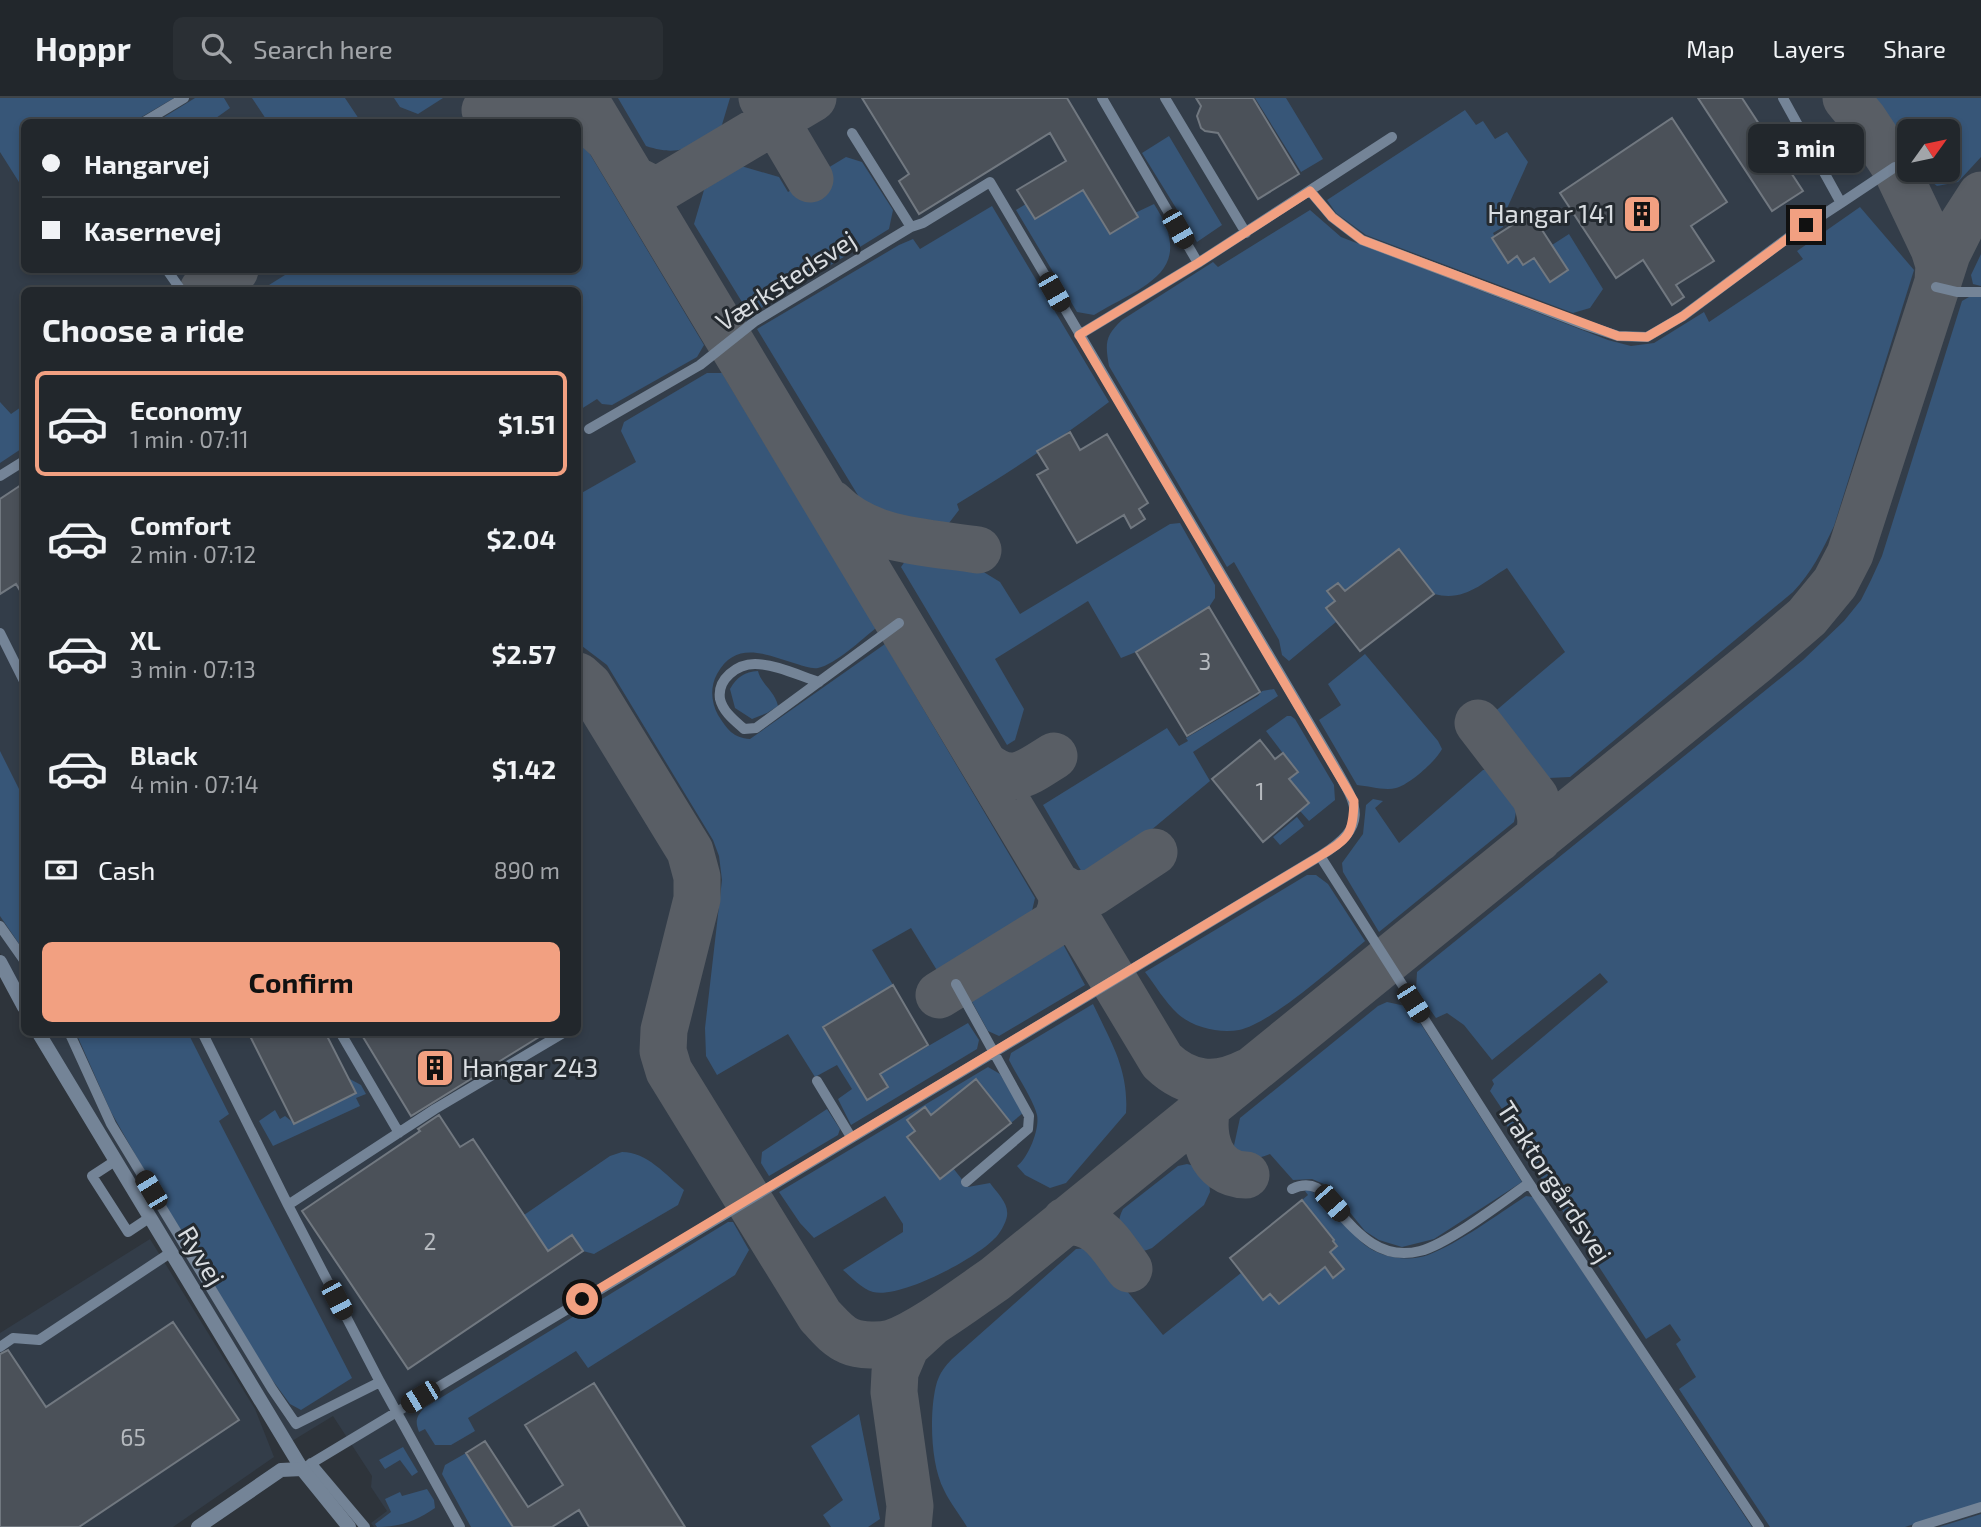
<!DOCTYPE html>
<meta charset="utf-8">
<style>
:root{--surface:#22272c;--page:#2a2f34;--text:#f1f3f6;--muted:#a2a5a9;--line:#3f4448;--accent:#f2a081}
body{margin:0;font-family:"Exo 2",sans-serif;background:var(--page);color:var(--text);height:100vh;display:flex;flex-direction:column;font-size:26px;white-space:nowrap}
*{box-sizing:border-box;margin:0}
p{font-size:23px;color:var(--muted)}
.icon{flex:none;width:38px;height:38px;fill:none;stroke:currentColor;stroke-width:2;stroke-linecap:round;stroke-linejoin:round}
.map{position:relative;flex:1;overflow:hidden}
.sheet{position:absolute;left:21px;top:189px;width:560px;height:749px;display:flex;flex-direction:column;background:var(--surface);border-radius:10px;box-shadow:0 4px 10px #0003,0 0 0 2px var(--line)}
.sheet>*{flex:none}
.guide{position:absolute;left:21px;top:21px;width:560px;height:154px;border-radius:10px;box-shadow:0 4px 10px #0003,0 0 0 2px var(--line);display:grid;align-content:center;height:154px;padding:0 21px;background:var(--surface)}
.needle{width:46px;rotate:57deg}
.fabs{position:absolute;left:1897px;top:21px;display:grid;gap:14px}
.fabs a{display:grid;place-items:center;width:63px;height:63px;border-radius:10px;background:var(--surface);box-shadow:0 4px 10px #0003,0 0 0 2px var(--line);font-size:35px}
.end{position:absolute;width:32px;height:32px;margin:-16px;border:9px solid #f2a081;background:#111;box-shadow:0 0 0 4px #111}
.from{border-radius:50%}
.bubble{position:absolute;height:49px;border-radius:10px;background:var(--surface);box-shadow:0 4px 10px #0003,0 0 0 2px var(--line);font-size:23px;font-weight:700;line-height:49px;text-align:center}
.car{position:absolute;width:21px;height:42px;margin:-21px -10px;border-radius:9px;box-shadow:0 0 5px 2px #0007;background:linear-gradient(#222 24%,#8ab4d8 0 40%,#222 0 76%,#8ab4d8 0 86%,#222 0)}
.guide b{display:flex;align-items:center;gap:24px;height:66px;font-size:26px}
.guide b+b{border-top:2px solid var(--line)}
.guide i{width:18px;height:18px;background:var(--text)}
ul{padding:0;list-style:none}
li{display:flex;align-items:center;gap:21px;height:105px;margin:0 14px 10px;padding:0 7px;border:4px solid transparent;border-radius:10px}
li div{flex:1}
li b{display:block;font-size:26px}
li em{font-style:normal;font-weight:700}
li.current{border-color:var(--accent)}
li>.icon{width:63px;height:63px;stroke-width:1.5}
h2{padding:0 21px;font-size:32px;line-height:84px}
.pay{display:flex;align-items:center;gap:18px;height:77px;padding:0 21px;font-size:26px}
.pay p{margin-inline-start:auto}
.button{display:flex;gap:14px;margin-top:auto;padding:14px 21px}
.button a{flex:1;height:80px;border-radius:10px;background:var(--accent);color:#111;font-size:28px;font-weight:700;line-height:80px;text-align:center}
header{display:flex;align-items:center;gap:42px;box-sizing:border-box;height:98px;padding:0 35px;background:var(--surface);border-bottom:2px solid var(--line)}
header strong{font-size:33px}
nav{display:flex;gap:38px;margin-inline-start:auto;font-size:24px}
.search{width:490px;height:63px;background:var(--page);display:flex;align-items:center;gap:18px;box-sizing:border-box;padding:0 24px;border-radius:10px;color:var(--muted);font-size:26px}
.map>svg:first-child{display:block}
.built{fill:#333d49;fill-rule:evenodd}
.green{fill:#375678}
.lines{fill:none;stroke-linecap:round;stroke-linejoin:round}
.taxiway{stroke:#595e65;stroke-width:47}
.building{fill:#4b5159;stroke:#717880;stroke-width:2}
.service{stroke:#748497;stroke-width:10}
.minor{stroke:#748497;stroke-width:14}
.tertiary{stroke:#748497;stroke-width:14}
.route{stroke:#f2a081;stroke-width:9}
.labels{text-anchor:middle;stroke-width:6;stroke-linejoin:round;paint-order:stroke}
.number-label{font-size:23px;fill:#b6babf}
.poi-label{font-size:26px;fill:#d9dde1;stroke:#242a30;text-anchor:end}
.street-label{font-size:26px;fill:#d9dde1;stroke:#242a30}
</style>
<header>
<strong>Hoppr</strong>
<div class="search"><svg class="icon" aria-label="search" viewBox="0 0 24 24"><circle cx="10" cy="10" r="6"/><path d="M15 15l6 6"/></svg>Search here</div>
<nav><a>Map</a><a>Layers</a><a>Share</a></nav>
</header>
<div class="map">
<svg width="1981" height="1429" viewBox="0 0 1981 1429">
<rect width="100%" height="100%" fill="#2e343b"/>
<path class="built" d="M 0,0 L 1981,0 L 1981,1429 L 374,1429 L 371,1425 L 387,1413 L 371,1389 L 372,1378 L 333,1318 L 292,1343 L 44,935 L 578,934 L 578,192 L 24,192 L 24,900 L 0,855 ZM 24,24 L 578,24 L 578,172 L 24,172 ZM 1909,33 L 1948,33 L 1948,72 L 1909,72 Z
M 150,1141 L 255,1311 L 274,1359 L 173,1429 L 0,1429 L 0,1235 Z"/>
<path class="green" d="M 0,0 L 174,0 L 133,24 L 24,24 L 24,92 L 0,54 Z
M 195,0 L 224,0 L 230,10 L 216,20 L 218,24 L 156,24 Z
M 252,0 L 345,0 L 361,24 L 268,24 Z
M 394,0 L 443,0 L 418,16 L 400,9 Z
M 618,0 L 730,0 L 721,30 C 690,47 683,60 646,48 Z
M 1255,0 L 1286,0 L 1323,61 L 1301,74 Z
M 1872,0 L 1981,0 L 1981,59 L 1958,84 L 1937,88 L 1917,72 L 1948,72 L 1948,33 L 1909,33 L 1909,60 L 1900,38 Z
M 1465,12 L 1476,27 L 1483,23 L 1495,41 L 1507,34 L 1528,64 L 1504,117 L 1503,129 L 1493,135 L 1495,139 L 1492,141 L 1508,164 L 1517,158 L 1523,167 L 1534,160 L 1550,184 L 1568,172 L 1552,147 L 1569,136 L 1603,191 L 1590,210 L 1573,215 L 1366,137 L 1336,115 L 1327,102 Z
M 578,36 L 704,247 L 697,259 L 612,307 L 602,306 L 597,301 L 578,313 L 578,192 L 261,192 L 293,172 L 578,172 Z
M 1169,38 L 1222,127 L 1197,144 L 1142,55 Z
M 846,59 L 862,64 L 893,112 L 889,131 L 750,217 L 694,126 L 704,92 L 741,68 L 779,79 L 788,94 Z
M 1081,88 L 1111,135 L 1137,120 L 1135,115 L 1154,106 C 1198,174 1144,187 1094,217 L 1077,214 L 1016,112 L 1026,106 L 1036,121 L 1077,95 Z
M 992,108 L 1109,304 C 1060,341 1010,374 957,406 L 959,412 L 949,425 L 880,415 L 862,404 L 757,231 L 899,147 L 913,141 L 920,151 Z
M 1860,109 L 1914,172 L 1834,428 C 1822,453 1812,474 1793,494 L 1570,679 L 1549,680 L 1533,670 L 1492,616 L 1565,554 L 1507,470 C 1482,485 1465,504 1434,496 L 1327,493 L 1335,503 L 1326,510 L 1336,524 L 1289,563 L 1282,557 L 1279,542 L 1234,464 L 1227,469 L 1109,268 C 1105,245 1105,238 1122,222 L 1213,164 L 1218,169 L 1310,112 L 1341,139 L 1608,242 L 1631,248 L 1654,245 L 1704,214 L 1709,224 L 1803,161 L 1797,153 Z
M 1981,156 L 1981,188 L 1973,186 L 1971,177 Z
M 1981,198 L 1981,1405 L 1905,1429 L 1770,1429 L 1679,1291 L 1696,1279 L 1676,1246 L 1681,1242 L 1670,1226 L 1646,1241 L 1506,1026 L 1510,1023 L 1490,993 L 1494,986 L 1492,982 L 1608,884 L 1600,875 L 1492,962 L 1464,927 L 1447,915 L 1436,920 L 1416,892 L 1417,874 L 1803,562 L 1844,523 L 1861,502 L 1871,482 L 1882,458 L 1962,203 L 1969,199 Z
M 707,275 L 722,275 L 876,530 C 861,542 836,566 818,570 C 811,571 804,568 797,566 C 767,557 736,541 717,576 C 710,589 711,604 718,617 C 727,631 733,640 750,641 L 885,546 L 1035,800 L 1032,813 L 938,874 L 911,830 L 872,852 L 893,887 L 824,929 L 867,1002 L 888,989 L 880,976 L 968,925 L 979,942 L 977,951 L 851,1027 L 838,1001 L 852,991 L 837,967 L 815,979 L 788,936 L 717,977 L 706,958 L 705,930 L 722,782 L 719,758 L 713,742 L 607,567 L 578,545 L 578,397 L 636,364 L 621,333 L 624,324 Z
M 0,304 L 11,316 L 24,307 L 24,349 L 0,365 Z
M 1180,425 L 1215,487 L 1215,500 L 1209,509 L 1136,554 L 1121,560 L 1088,503 L 995,561 L 1024,611 L 1015,642 L 1007,647 L 901,469 L 908,459 L 982,473 L 1000,484 L 1020,516 L 1170,426 Z
M 1365,556 L 1438,643 L 1442,651 C 1436,663 1409,687 1396,690 C 1385,693 1369,688 1357,687 L 1319,622 L 1341,607 L 1328,586 Z
M 758,573 C 761,586 775,593 778,608 L 767,615 L 752,621 L 735,610 L 730,591 C 737,579 744,574 758,573 Z
M 1274,591 L 1278,598 L 1193,654 L 1210,683 L 1144,738 L 1083,776 L 1043,707 L 1167,630 L 1179,648 L 1188,643 L 1186,640 L 1258,598 L 1262,593 Z
M 1287,618 L 1291,618 L 1295,621 L 1334,687 L 1335,702 L 1309,723 L 1300,713 L 1309,704 L 1289,681 L 1297,674 L 1266,633 Z
M 0,653 L 24,701 L 24,853 L 0,818 Z
M 1493,671 C 1519,676 1519,703 1514,724 L 1379,834 L 1343,774 L 1342,765 L 1363,736 L 1366,707 L 1373,701 L 1383,703 L 1375,710 L 1399,745 L 1483,672 Z
M 1297,719 L 1304,728 L 1280,747 L 1273,739 Z
M 1307,777 L 1316,777 L 1328,786 L 1365,843 C 1337,866 1272,925 1239,932 C 1220,936 1192,929 1178,916 C 1165,904 1155,887 1145,874 Z
M 1063,846 L 1085,887 L 999,938 L 988,933 L 971,902 Z
M 1387,904 L 1410,909 L 1522,1084 L 1434,1141 L 1402,1149 L 1379,1142 L 1365,1133 L 1339,1101 L 1324,1086 L 1312,1081 L 1293,1082 L 1270,1056 C 1256,1061 1243,1066 1233,1052 L 1240,1020 L 1378,908 Z
M 1093,906 C 1111,944 1129,972 1126,1015 L 1066,1085 L 1050,1090 L 1025,1077 L 1017,1068 C 1028,1060 1040,1031 1037,1017 C 1034,1003 1016,976 1009,962 L 1011,955 Z
M 76,935 L 188,935 L 229,1016 L 219,1023 L 352,1280 L 301,1312 L 290,1306 L 270,1279 L 140,1065 L 111,1014 Z
M 988,969 L 1000,976 L 1023,1015 L 1011,1025 L 976,981 L 931,1016 L 924,1009 L 907,1022 L 915,1033 L 907,1039 L 939,1080 L 953,1070 L 968,1089 L 990,1085 C 997,1095 1009,1105 1007,1118 C 1006,1125 999,1137 994,1141 C 975,1161 900,1201 873,1194 C 862,1191 851,1179 843,1172 L 903,1134 L 903,1126 L 885,1098 L 814,1140 L 800,1125 L 779,1094 Z
M 348,980 L 361,987 L 366,996 L 356,1000 L 360,1008 L 273,1048 L 259,1023 L 275,1012 L 280,1021 L 285,1018 L 295,1026 Z
M 827,1011 L 840,1031 L 838,1037 L 769,1078 L 761,1065 L 762,1054 Z
M 622,1054 C 647,1054 666,1077 684,1092 L 678,1107 L 594,1156 L 583,1153 L 572,1137 L 548,1153 L 524,1117 L 610,1058 Z
M 1187,1066 L 1195,1068 L 1209,1083 L 1210,1094 L 1204,1107 L 1152,1150 C 1126,1162 1111,1133 1123,1111 L 1178,1068 Z
M 1307,1091 C 1332,1102 1344,1130 1365,1147 C 1381,1160 1409,1164 1428,1157 C 1459,1145 1497,1117 1526,1098 L 1533,1099 L 1752,1429 L 967,1429 C 960,1417 950,1405 944,1392 C 930,1366 929,1311 937,1284 C 940,1275 945,1268 952,1261 L 1076,1151 L 1087,1150 L 1095,1154 L 1163,1237 L 1241,1175 L 1263,1202 L 1270,1196 L 1279,1206 L 1325,1169 L 1333,1180 L 1344,1171 L 1330,1154 L 1334,1141 L 1302,1102 L 1308,1097 L 1305,1093 Z
M 728,1124 L 733,1124 L 749,1152 L 735,1177 L 588,1270 L 576,1253 L 468,1320 L 475,1333 L 451,1347 L 435,1347 L 425,1331 L 419,1334 C 415,1323 416,1319 424,1310 Z
M 859,1316 L 880,1421 L 868,1429 L 831,1429 L 823,1417 L 843,1402 L 811,1348 Z
M 403,1349 L 418,1374 L 412,1378 L 400,1362 L 385,1371 L 379,1362 Z
M 466,1355 L 513,1429 L 471,1429 L 442,1376 L 445,1367 Z
M 427,1391 L 434,1402 L 435,1410 C 416,1423 400,1429 377,1429 L 375,1426 L 391,1414 L 385,1401 L 400,1394 L 402,1398 Z
M 1981,1416 L 1981,1429 L 1939,1429 Z"/>
<g class="lines">
<path class="taxiway" d="M 584,0 L 1162,963 C 1188,988 1217,990 1248,974
M 762,0 L 810,81
M 1846,0 L 1864,22 L 1895,69 L 1934,151 L 1939,167 L 1938,183
M 485,12 C 533,0 570,3 607,40
M 635,82 L 651,90 L 665,88 L 813,0
M 203,192 L 235,172
M 831,405 C 869,444 927,444 978,452
M 578,578 L 589,588 L 690,753 L 697,779 L 697,801 L 664,932 L 663,953 L 669,973 L 820,1218 C 829,1227 837,1238 849,1243 C 860,1248 881,1248 892,1245 C 923,1234 967,1200 995,1181 L 1757,562 L 1807,519 L 1835,485 L 1850,456 L 1947,156 L 1961,128 L 1981,97
M 1478,625 L 1535,699 C 1541,715 1543,725 1538,741
M 985,667 C 1013,689 1028,674 1054,658
M 1058,788 L 1072,796 L 1092,795 L 1154,754
M 939,897 L 1054,826 C 1061,815 1063,807 1061,793
M 1207,1008 C 1201,1038 1209,1076 1246,1077
M 1065,1123 C 1101,1124 1109,1145 1129,1171
M 908,1429 L 910,1408 L 894,1294 L 895,1274 L 906,1248 L 930,1226"/>
</g>
<path class="building" d="M 862,0 L 1067,0 L 1138,119 L 1110,136 L 1083,92 L 1035,121 L 1017,92 L 1066,63 L 1050,35 L 919,116 L 899,83 L 909,76 Z
M 1196,0 L 1253,0 L 1299,76 L 1258,101 L 1218,35 L 1205,33 L 1201,30 L 1197,18 L 1201,8 Z
M 1698,0 L 1742,0 L 1803,93 L 1772,113 Z
M 1672,20 L 1727,104 L 1691,128 L 1714,163 L 1676,187 L 1684,199 L 1672,207 L 1643,162 L 1616,180 L 1560,95 Z
M 1531,115 L 1568,172 L 1550,184 L 1534,160 L 1523,167 L 1517,158 L 1508,165 L 1492,140 Z
M 1070,334 L 1080,352 L 1107,336 L 1148,405 L 1139,411 L 1145,421 L 1131,430 L 1124,417 L 1077,445 L 1037,377 L 1048,371 L 1037,353 Z
M 24,385 L 24,499 L 16,486 L 0,496 L 0,401 Z
M 1399,451 L 1434,496 L 1360,553 L 1326,510 L 1335,503 L 1327,493 L 1338,485 L 1345,493 Z
M 1209,509 L 1260,594 L 1187,638 L 1136,554 Z
M 1260,642 L 1275,661 L 1283,655 L 1298,674 L 1289,681 L 1309,705 L 1263,744 L 1212,681 Z
M 893,887 L 928,947 L 880,976 L 888,989 L 867,1002 L 823,929 Z
M 248,934 L 325,934 L 356,995 L 294,1026 Z
M 360,934 L 547,934 L 411,1018 Z
M 976,981 L 1011,1025 L 940,1081 L 907,1039 L 915,1033 L 907,1022 L 925,1009 L 931,1017 Z
M 439,1017 L 460,1049 L 473,1041 L 548,1153 L 572,1137 L 583,1153 L 408,1271 L 302,1113 L 420,1033 L 418,1031 Z
M 1302,1102 L 1334,1142 L 1333,1143 L 1337,1148 L 1330,1154 L 1344,1171 L 1333,1180 L 1325,1169 L 1279,1206 L 1270,1196 L 1263,1202 L 1230,1160 Z
M 173,1224 L 239,1322 L 79,1429 L 0,1429 L 0,1256 L 8,1252 L 46,1309 Z
M 594,1285 L 685,1429 L 589,1429 L 579,1412 L 552,1429 L 513,1429 L 466,1355 L 485,1343 L 528,1409 L 563,1387 L 525,1327 Z"/>
<g class="lines">
<path class="service" d="M 1102,0 L 1198,165
M 1165,0 L 1246,135
M 1783,0 L 1841,105 L 1895,69
M 144,24 L 184,0
M 1310,93 L 1332,119 L 1362,142 L 1585,227 L 1618,238 L 1647,239 L 1683,218 L 1789,139 L 1841,105
M 167,172 L 181,192
M 1936,189 L 1957,194 L 1981,194
M 1079,237 L 1198,165 L 1392,39
M 589,331 L 700,267 L 754,224 L 911,129 L 852,35
M 0,378 L 24,363
M 0,535 L 24,583
M 819,584 C 800,578 775,566 755,566 C 737,566 717,581 720,601 C 723,614 735,623 744,631 L 756,630 L 899,525
M 1320,758 L 1529,1085 L 1759,1429
M 0,828 L 24,862
M 956,886 L 1029,1018 L 1028,1031 L 966,1084
M 69,934 L 111,1026 L 272,1291 L 296,1326 L 380,1284
M 202,934 L 288,1107
M 340,934 L 399,1035
M 817,983 L 851,1039
M 115,1063 L 92,1078 L 128,1134 L 149,1120
M 1292,1091 C 1300,1087 1309,1086 1317,1090 C 1324,1094 1330,1104 1335,1110 C 1358,1136 1381,1163 1420,1153 C 1448,1146 1504,1103 1529,1085
M 0,1249 L 13,1240 L 39,1242 L 170,1155
M 311,1365 L 365,1429
M 302,1371 L 1320,758 C 1372,726 1357,707 1331,662 L 990,84 L 923,125 L 911,129
M 460,1429 L 380,1284 L 288,1107 L 435,1011 L 565,934
M 1917,1429 L 1981,1409"/>
<path class="minor" d="M 0,864 L 24,909
M 38,934 L 302,1371"/>
<path class="tertiary" d="M 198,1429 L 281,1372 L 302,1371 L 349,1429"/>
</g>
<g class="lines">
<path class="route" d="M 582,1201 L 1320,758 C 1349,740 1353,737 1354,703 L 1079,237 L 1198,165 L 1310,93 L 1332,119 L 1362,142 L 1618,238 L 1647,239 L 1683,218 L 1806,127"/>
</g>
<defs>
<symbol id="building-square" viewBox="-11 -11 22 22"><rect x="-9" y="-9" width="18" height="18" rx="4" fill="#f2a081" stroke="#242a30"/><path d="M-4-6H4V6H1V3H-1V6H-4ZM-2.5-4.3h1.7v1.8h-1.7ZM.8-4.3h1.7v1.8H.8ZM-2.5-1h1.7V.8h-1.7ZM.8-1h1.7V.8H.8Z" fill="#111"/></symbol>
</defs>
<g fill-rule="evenodd">
<use href="#building-square" x="1620" y="94" width="44" height="44"/>
<use href="#building-square" x="413" y="948" width="44" height="44"/>
</g>
<g class="labels">
<g class="number-label">
<text x="1205" y="572">3</text>
<text x="1260" y="702">1</text>
<text x="430" y="1152">2</text>
<text x="133" y="1348">65</text>
</g>
<g class="poi-label">
<text x="1615" y="125">Hangar 141</text>
<text x="462" y="979" text-anchor="start">Hangar 243</text>
</g>
<g class="street-label">
<text transform="translate(786 183) rotate(-33)" y="9">Værkstedsvej</text>
<text transform="translate(1554 1084) rotate(57)" y="9">Traktorgårdsvej</text>
<text transform="translate(201 1158) rotate(59)" y="9">Ryvej</text>
</g>
</g>
</svg>
<div class="fabs">
<a><svg class="needle" viewBox="-14 -14 28 28"><path d="M0-13l5 13h-10z" fill="#e53935"/><path d="M0 13l5-13h-10z" fill="#a2a5a9"/></svg></a>
</div>
<i class="end from" style="left:582px;top:1201px"></i>
<i class="end" style="left:1806px;top:127px"></i>
<div class="bubble" style="left:1748px;top:26px;width:116px">3 min</div>
<i class="car" style="left:1178px;top:131px;rotate:150deg"></i>
<i class="car" style="left:1054px;top:194px;rotate:150deg"></i>
<i class="car" style="left:1413px;top:905px;rotate:147deg"></i>
<i class="car" style="left:151px;top:1092px;rotate:329deg"></i>
<i class="car" style="left:1332px;top:1105px;rotate:139deg"></i>
<i class="car" style="left:337px;top:1202px;rotate:152deg"></i>
<i class="car" style="left:420px;top:1299px;rotate:239deg"></i>
<div class="guide">
<b><i class="from"></i>Hangarvej</b>
<b><i></i>Kasernevej</b>
</div>
<section class="sheet">
<h2>Choose a ride</h2>
<ul>
<li class="current"><svg class="icon" aria-label="car" viewBox="0 0 24 24"><path d="M5 17H2v-5l4-1 3-4h7l3 4 3 1v5h-3M9 17h6M6 11h13"/><circle cx="7" cy="17" r="2"/><circle cx="17" cy="17" r="2"/></svg><div><b>Economy</b><p>1 min · 07:11</p></div><em>$1.51</em></li>
<li><svg class="icon" aria-label="car" viewBox="0 0 24 24"><path d="M5 17H2v-5l4-1 3-4h7l3 4 3 1v5h-3M9 17h6M6 11h13"/><circle cx="7" cy="17" r="2"/><circle cx="17" cy="17" r="2"/></svg><div><b>Comfort</b><p>2 min · 07:12</p></div><em>$2.04</em></li>
<li><svg class="icon" aria-label="car" viewBox="0 0 24 24"><path d="M5 17H2v-5l4-1 3-4h7l3 4 3 1v5h-3M9 17h6M6 11h13"/><circle cx="7" cy="17" r="2"/><circle cx="17" cy="17" r="2"/></svg><div><b>XL</b><p>3 min · 07:13</p></div><em>$2.57</em></li>
<li><svg class="icon" aria-label="car" viewBox="0 0 24 24"><path d="M5 17H2v-5l4-1 3-4h7l3 4 3 1v5h-3M9 17h6M6 11h13"/><circle cx="7" cy="17" r="2"/><circle cx="17" cy="17" r="2"/></svg><div><b>Black</b><p>4 min · 07:14</p></div><em>$1.42</em></li>
</ul>
<div class="pay"><svg class="icon" aria-label="cash" viewBox="0 0 24 24"><path d="M3 7h18v10H3z"/><circle cx="12" cy="12" r="2"/></svg>Cash<p>890 m</p></div>
<div class="button"><a>Confirm</a></div>
</section>
</div>
